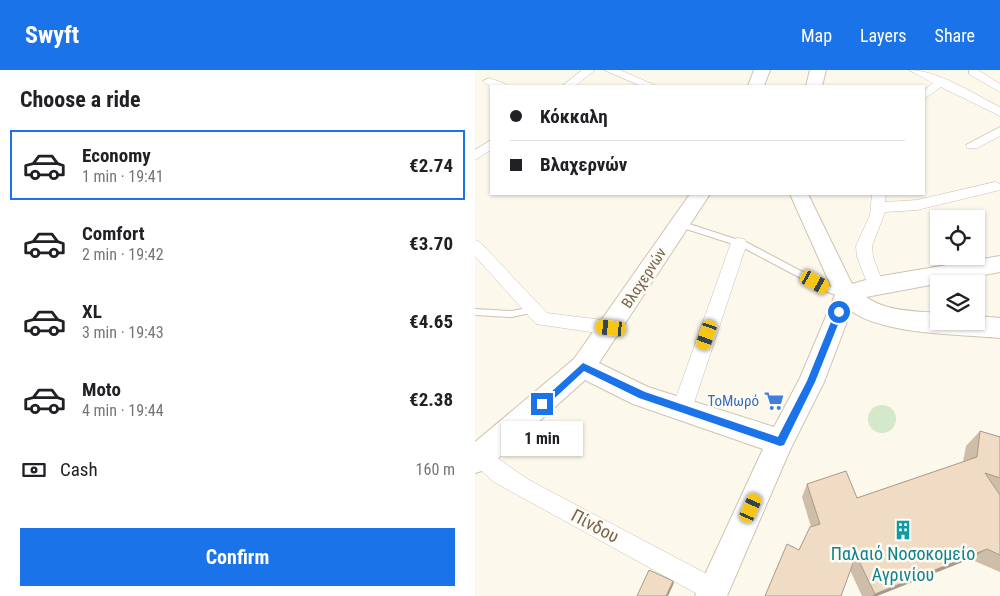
<!DOCTYPE html>
<meta charset="utf-8">
<style>
:root{--surface:#fff;--page:#f2f2f2;--text:#202124;--muted:#757577;--line:#e0e0e0;--accent:#1a73e8}
body{margin:0;font-family:"Roboto Condensed",sans-serif;background:var(--page);color:var(--text);height:100vh;display:flex;flex-direction:column;font-size:19px;white-space:nowrap}
*{box-sizing:border-box;margin:0}
p{font-size:16px;color:var(--muted)}
.icon{flex:none;width:28px;height:28px;fill:none;stroke:currentColor;stroke-width:2;stroke-linecap:round;stroke-linejoin:round}
.map{position:relative;flex:1;overflow:hidden}
.side{display:flex;flex-direction:column;background:var(--surface);width:475px}
.side>*{flex:none}
.hud{position:absolute;left:15px;top:15px;width:435px;height:110px;border-radius:0px;box-shadow:0 1px 4px #0004;display:grid;align-content:center;height:110px;padding:0 20px;background:var(--surface)}
.controls{position:absolute;left:455px;top:140px;display:grid;gap:10px}
.controls a{display:grid;place-items:center;width:55px;height:55px;border-radius:0px;background:var(--surface);box-shadow:0 1px 4px #0004;font-size:25px}
.end{position:absolute;width:22px;height:22px;margin:-11px;border:6px solid #1a73e8;background:#fff;box-shadow:0 0 0 2px #fff}
.from{border-radius:50%}
.bubble{position:absolute;height:35px;border-radius:0px;background:var(--surface);box-shadow:0 1px 4px #0004;font-size:16px;font-weight:700;line-height:35px;text-align:center}
.car{position:absolute;width:15px;height:30px;margin:-15px -8px;border-radius:6px;box-shadow:0 0 4px 1px #0007;background:linear-gradient(#f5c518 24%,#345 0 40%,#f5c518 0 76%,#345 0 86%,#f5c518 0)}
.hud b{display:flex;align-items:center;gap:18px;height:48px;font-size:19px}
.hud b+b{border-top:1px solid var(--line)}
.hud i{width:12px;height:12px;background:var(--text)}
ul{padding:0;list-style:none}
li{display:flex;align-items:center;gap:15px;height:70px;margin:0 10px 8px;padding:0 10px;border:2px solid transparent;border-radius:0px}
li div{flex:1}
li b{display:block;font-size:19px}
li em{font-style:normal;font-weight:700}
li.selected{border-color:var(--accent)}
li>.icon{width:45px;height:45px;stroke-width:1.5}
h2{padding:0 20px;font-size:22px;line-height:60px}
.pay{display:flex;align-items:center;gap:12px;height:55px;padding:0 20px;font-size:19px}
.pay p{margin-inline-start:auto}
.action{display:flex;gap:10px;margin-top:auto;padding:10px 20px}
.action a{flex:1;height:58px;border-radius:0px;background:var(--accent);color:#fff;font-size:20px;font-weight:700;line-height:58px;text-align:center}
header{display:flex;align-items:center;gap:30px;box-sizing:border-box;height:70px;padding:0 25px;background:var(--accent);color:#fff}
header strong{font-size:24px}
nav{display:flex;gap:28px;margin-inline-start:auto;font-size:18px}
main{display:flex;flex:1;min-height:0}
.map>svg:first-child{display:block}
.green{fill:#d3e9ca}
.lines{fill:none;stroke-linecap:round;stroke-linejoin:round}
.lane-casing{stroke:#cec1b1;stroke-width:2}
.street-casing{stroke:#cec1b1;stroke-width:1}
.secondary-casing{stroke:#d0c2af;stroke-width:2}
.lane{fill:#fff;fill-rule:evenodd}
.street{fill:#fff;fill-rule:evenodd}
.secondary{fill:#fff;fill-rule:evenodd}
.wall{fill:#cebda9}
.shaded-wall{fill:#a89a8a}
.building{fill:#f0dcc5;stroke:#a89a8a}
.route{fill:#1a73e8}
.labels{text-anchor:middle;stroke-width:5;stroke-linejoin:round;paint-order:stroke}
.street-label{font-size:15px;fill:#76624f;stroke:#fefbf3}
.shop-label{font-size:15px;fill:#366cbe;stroke:#fefbf3;text-anchor:end}
.near-street-label{font-size:18px;fill:#76624f;stroke:#fefbf3}
.near-culture-label{font-size:18px;fill:#0d838f;stroke:#fefbf3}
</style>
<header>
<strong>Swyft</strong>
<nav><a>Map</a><a>Layers</a><a>Share</a></nav>
</header>
<main>
<section class="side">
<h2>Choose a ride</h2>
<ul>
<li class="selected"><svg class="icon" aria-label="car" viewBox="0 0 24 24"><path d="M5 17H2v-5l4-1 3-4h7l3 4 3 1v5h-3M9 17h6M6 11h13"/><circle cx="7" cy="17" r="2"/><circle cx="17" cy="17" r="2"/></svg><div><b>Economy</b><p>1 min · 19:41</p></div><em>€2.74</em></li>
<li><svg class="icon" aria-label="car" viewBox="0 0 24 24"><path d="M5 17H2v-5l4-1 3-4h7l3 4 3 1v5h-3M9 17h6M6 11h13"/><circle cx="7" cy="17" r="2"/><circle cx="17" cy="17" r="2"/></svg><div><b>Comfort</b><p>2 min · 19:42</p></div><em>€3.70</em></li>
<li><svg class="icon" aria-label="car" viewBox="0 0 24 24"><path d="M5 17H2v-5l4-1 3-4h7l3 4 3 1v5h-3M9 17h6M6 11h13"/><circle cx="7" cy="17" r="2"/><circle cx="17" cy="17" r="2"/></svg><div><b>XL</b><p>3 min · 19:43</p></div><em>€4.65</em></li>
<li><svg class="icon" aria-label="car" viewBox="0 0 24 24"><path d="M5 17H2v-5l4-1 3-4h7l3 4 3 1v5h-3M9 17h6M6 11h13"/><circle cx="7" cy="17" r="2"/><circle cx="17" cy="17" r="2"/></svg><div><b>Moto</b><p>4 min · 19:44</p></div><em>€2.38</em></li>
</ul>
<div class="pay"><svg class="icon" aria-label="cash" viewBox="0 0 24 24"><path d="M3 7h18v10H3z"/><circle cx="12" cy="12" r="2"/></svg>Cash<p>160 m</p></div>
<div class="action"><a>Confirm</a></div>
</section>
<div class="map">
<svg width="525" height="526" viewBox="0 0 525 526">
<rect width="100%" height="100%" fill="#fcf8ec"/>
<path class="green" d="M393 349a14 14 0 1 1 28 0a14 14 0 1 1-28 0Z"/>
<g class="lines">
<defs>
<path id="lane" d="M 205,151 L 273,173 L 356,217 L 372,223 L 373,225 L 369,228 L 350,221 L 267,177 L 202,156 L 201,154 Z
M 57,237 L 60,238 L 61,240 L 60,242 L 37,247 L 0,245 L 0,239 L 37,241 Z"/>
<path id="street" d="M 107,0 L 120,0 L 100,16 L 87,16 Z
M 129,0 L 145,0 L 182,16 L 166,16 Z
M 434,0 C 463,0 499,24 525,37 L 525,46 L 466,17 L 449,29 L 449,20 L 458,13 Z
M 494,0 L 503,0 L 525,14 L 525,22 L 494,4 Z
M 14,8 L 31,14 L 33,16 C 24,17 14,18 8,11 Z
M 525,57 L 525,66 L 502,78 L 492,78 L 491,75 Z
M 16,70 L 16,80 L 0,90 L 0,80 Z
M 520,112 L 525,114 L 525,120 L 442,140 L 410,142 L 397,176 L 398,187 L 409,216 L 407,220 L 401,222 L 395,220 L 382,187 L 381,176 L 395,145 L 397,124 L 411,124 L 410,132 L 442,130 Z
M 264,168 L 269,169 L 272,173 L 217,339 L 214,345 L 207,348 L 200,345 L 197,339 L 256,173 L 259,169 Z
M 0,170 L 5,172 L 72,243 L 136,251 L 142,253 L 145,258 L 142,263 L 136,265 L 61,254 L 0,186 Z
M 5,376 L 54,410 L 247,512 L 251,520 L 248,526 L 226,526 L 19,412 L 0,395 L 0,378 Z"/>
<path id="secondary" d="M 279,0 L 295,0 L 289,16 L 273,16 Z
M 335,0 L 351,0 L 347,16 L 331,16 Z
M 215,124 L 235,124 L 124,293 L 173,317 L 299,357 L 325,308 L 360,225 L 315,124 L 333,124 L 377,214 L 401,207 L 525,186 L 525,202 L 391,227 C 413,242 439,241 464,243 L 464,251 L 501,251 L 501,246 L 525,248 L 525,268 C 483,264 410,265 376,241 L 349,312 L 315,380 L 252,526 L 220,526 L 288,379 L 158,334 L 110,310 L 10,400 L 0,403 L 0,372 L 99,289 Z"/>
</defs>
<use href="#lane" class="lane-casing"/>
<use href="#street" class="street-casing"/>
<use href="#secondary" class="secondary-casing"/>
<use href="#lane" class="lane"/>
<use href="#street" class="street"/>
<use href="#secondary" class="secondary"/>
</g>
<path class="wall" d="M 505,361 L 525,367 L 525,502 L 495,489 L 402,526 L 387,526 L 375,500 L 324,480 L 336,457 L 327,427 L 332,414 L 382,428 L 488,392 L 491,376 Z"/>
<path class="shaded-wall" d="M 512,479 L 495,489 L 402,526 L 397,526 L 400,524 Z
M 198,511 L 199,513 L 193,526 L 191,526 Z"/>
<path class="building" d="M 505,361 L 525,367 L 525,408 L 510,403 L 525,425 L 525,485 L 512,479 L 400,524 L 381,485 L 366,526 L 290,526 L 312,474 L 324,480 L 335,457 L 345,454 L 332,414 L 371,401 L 382,428 L 502,387 Z
M 174,500 L 198,511 L 191,526 L 162,526 Z"/>
<path class="route" d="M 364,239 L 368,242 L 340,312 L 309,375 L 305,376 L 164,328 L 109,301 L 70,337 L 67,338 L 63,334 L 108,293 L 170,322 L 303,367 L 332,311 L 360,242 Z"/>
<defs>
<symbol id="supermarket-bare" viewBox="-9 -9 18 18"><path d="M-6-5.5h2.5l.6 2H6L4.5 2H-2.5L-4.4-4H-6ZM-1.5 3.2a1.3 1.3 0 1 0 .1 0ZM3 3.2a1.3 1.3 0 1 0 .1 0Z" fill="#3f7fe0" stroke="#fefbf3" stroke-width="2.5" paint-order="stroke"/></symbol>
<symbol id="building-bare" viewBox="-9 -9 18 18"><path d="M-4-6H4V6H1V3H-1V6H-4ZM-2.5-4.3h1.7v1.8h-1.7ZM.8-4.3h1.7v1.8H.8ZM-2.5-1h1.7V.8h-1.7ZM.8-1h1.7V.8H.8Z" fill="#0f9aa8" stroke="#fefbf3" stroke-width="2.5" paint-order="stroke"/></symbol>
</defs>
<g fill-rule="evenodd">
<use href="#supermarket-bare" x="285" y="317" width="28" height="28"/>
<use href="#building-bare" x="414" y="446" width="28" height="28"/>
</g>
<g class="labels">
<g class="street-label">
<text transform="translate(169 208) rotate(-57)" y="5">Βλαχερνών</text>
</g>
<g class="shop-label">
<text x="284" y="336">ΤοΜωρό</text>
</g>
<g class="near-street-label">
<text transform="translate(120 456) rotate(28)" y="6">Πίνδου</text>
</g>
<g class="near-culture-label">
<text x="428" y="490">Παλαιό Νοσοκομείο<tspan x="428" dy="21">Αγρινίου</tspan></text>
</g>
</g>
</svg>
<div class="controls">
<a><svg class="icon" aria-label="locate" viewBox="0 0 24 24"><circle cx="12" cy="12" r="6"/><path d="M12 2v4M12 18v4M2 12h4M18 12h4"/></svg></a>
<a><svg class="icon" aria-label="layers" viewBox="0 0 24 24"><path d="M12 4l9 5-9 5-9-5zM3 14l9 5 9-5"/></svg></a>
</div>
<i class="end from" style="left:364px;top:242px"></i>
<i class="end" style="left:67px;top:334px"></i>
<div class="bubble" style="left:26px;top:351px;width:82px">1 min</div>
<i class="car" style="left:340px;top:212px;rotate:119deg"></i>
<i class="car" style="left:136px;top:258px;rotate:276deg"></i>
<i class="car" style="left:232px;top:265px;rotate:199deg"></i>
<i class="car" style="left:276px;top:438px;rotate:24deg"></i>
<div class="hud">
<b><i class="from"></i>Κόκκαλη</b>
<b><i></i>Βλαχερνών</b>
</div>
</div>
</main>
